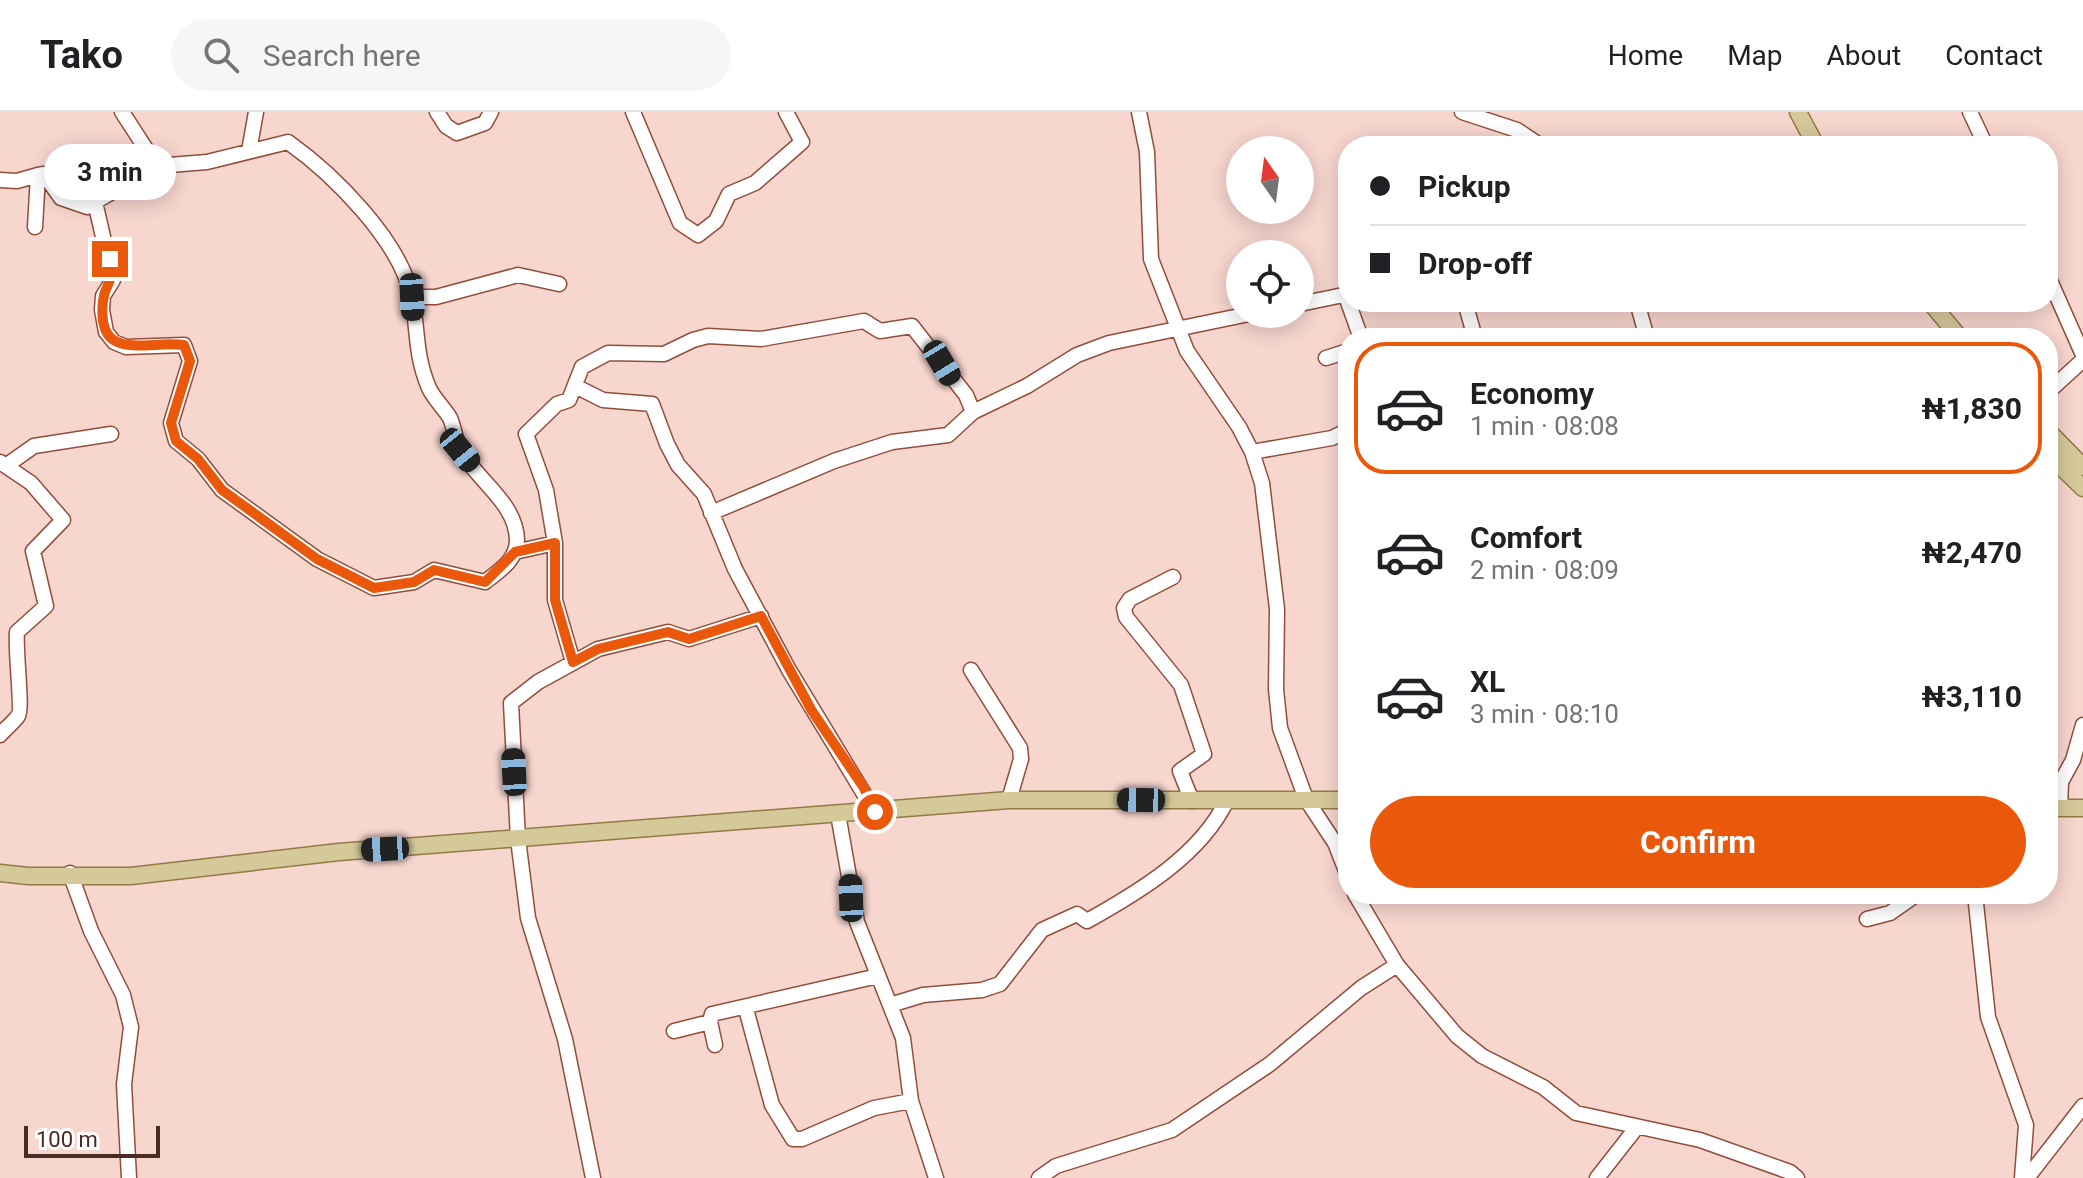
<!DOCTYPE html>
<meta charset="utf-8">
<style>
:root{--surface:#fff;--page:#f6f6f6;--text:#202124;--muted:#757577;--line:#e0e0e0;--accent:#ea580c}
body{margin:0;font-family:Roboto,sans-serif;background:var(--page);color:var(--text);height:100vh;display:flex;flex-direction:column;font-size:30px;white-space:nowrap}
*{box-sizing:border-box;margin:0}
p{font-size:26px;color:var(--muted)}
.icon{flex:none;width:44px;height:44px;fill:none;stroke:currentColor;stroke-width:2;stroke-linecap:round;stroke-linejoin:round}
.map{position:relative;flex:1;overflow:hidden}
.side{position:absolute;left:1338px;top:216px;width:720px;height:576px;display:flex;flex-direction:column;background:var(--surface);border-radius:32px;box-shadow:0 4px 20px #0003}
.side>*{flex:none}
.hud{position:absolute;left:1338px;top:24px;width:720px;height:176px;border-radius:32px;box-shadow:0 4px 20px #0003;display:grid;align-content:center;height:176px;padding:0 32px;background:var(--surface)}
.needle{width:52px;rotate:346deg}
.tools{position:absolute;left:1226px;top:24px;display:grid;gap:16px}
.tools a{display:grid;place-items:center;width:88px;height:88px;border-radius:50%;background:var(--surface);box-shadow:0 4px 20px #0003;font-size:40px}
.scale{position:absolute;left:24px;bottom:20px;width:136px;box-sizing:border-box;padding-left:8px;border:4px solid #4a2b23;border-top:0;font-size:22px;line-height:28px;white-space:nowrap;color:#4a2b23;-webkit-text-stroke:6px #fff;paint-order:stroke}
.end{position:absolute;width:36px;height:36px;margin:-18px;border:10px solid #ea580c;background:#fff;box-shadow:0 0 0 4px #fff}
.from{border-radius:50%}
.bubble{position:absolute;height:56px;border-radius:28px;background:var(--surface);box-shadow:0 4px 20px #0003;font-size:26px;font-weight:700;line-height:56px;text-align:center}
.car{position:absolute;width:24px;height:48px;margin:-24px -12px;border-radius:10px;box-shadow:0 0 6px 2px #0007;background:linear-gradient(#222 24%,#8ab4d8 0 40%,#222 0 76%,#8ab4d8 0 86%,#222 0)}
.hud b{display:flex;align-items:center;gap:28px;height:76px;font-size:30px}
.hud b+b{border-top:2px solid var(--line)}
.hud i{width:20px;height:20px;background:var(--text)}
ul{padding:14px 0 0;list-style:none}
li{display:flex;align-items:center;gap:24px;height:132px;margin:0 16px 12px;padding:0 16px;border:4px solid transparent;border-radius:32px}
li div{flex:1}
li b{display:block;font-size:30px}
li em{font-style:normal;font-weight:700}
li.on{border-color:var(--accent)}
li>.icon{width:72px;height:72px;stroke-width:1.5}
.action{display:flex;gap:16px;margin-top:auto;padding:16px 32px}
.action a{flex:1;height:92px;border-radius:48px;background:var(--accent);color:#fff;font-size:32px;font-weight:700;line-height:92px;text-align:center}
header{display:flex;align-items:center;gap:48px;box-sizing:border-box;height:112px;padding:0 40px;background:var(--surface);border-bottom:2px solid var(--line)}
header strong{font-size:38px}
nav{display:flex;gap:44px;margin-inline-start:auto;font-size:28px}
.search{width:560px;height:72px;background:var(--page);display:flex;align-items:center;gap:20px;box-sizing:border-box;padding:0 28px;border-radius:44px;color:var(--muted);font-size:30px}
.map>svg:first-child{display:block}
.lines{fill:none;stroke-linecap:round;stroke-linejoin:round}
.minor-casing{stroke:#924d3c;stroke-width:17}
.major-casing{stroke:#927a45;stroke-width:19}
.minor{stroke:#fff;stroke-width:14}
.major{stroke:#d5c99a;stroke-width:16}
.route{stroke:#ea580c;stroke-width:10}
</style>
<header>
<strong>Tako</strong>
<div class="search"><svg class="icon" aria-label="search" viewBox="0 0 24 24"><circle cx="10" cy="10" r="6"/><path d="M15 15l6 6"/></svg>Search here</div>
<nav><a>Home</a><a>Map</a><a>About</a><a>Contact</a></nav>
</header>
<div class="map">
<svg width="2083" height="1066" viewBox="0 0 2083 1066">
<rect width="100%" height="100%" fill="#f7d6ce"/>
<g class="lines">
<defs>
<path id="minor" d="M 122,0 L 157,54
M 437,0 L 446,14 L 457,21 L 485,11 L 491,0
M 633,0 L 680,111 L 698,123 L 716,109 L 729,82 L 755,71 L 802,30 L 786,0
M 1139,0 L 1147,40 L 1151,147 L 1187,239 L 1239,315 L 1252,340 L 1262,371 L 1277,497 L 1276,577 L 1280,616 L 1306,687 L 1335,731 L 1348,764
M 1462,0 L 1517,18 L 1541,34
M 1970,0 L 1986,34
M 249,39 L 256,0
M 0,68 L 17,69 L 38,63
M 35,115 L 38,63 L 44,62 L 61,86 L 87,95 L 95,90 L 157,54 L 207,50 L 288,30 C 333,62 401,129 412,186 C 418,217 415,244 429,276 C 434,287 444,296 450,306 C 454,315 455,326 459,335 C 474,367 516,389 517,428 C 517,448 499,459 485,470 L 434,458 L 414,470 L 374,476 L 317,447 L 222,378 L 198,347 L 176,329 L 171,311 L 190,249 L 184,233 L 126,235 L 114,230 L 106,220 L 102,198 L 103,184 L 113,168 L 95,90
M 2048,164 L 2083,243
M 412,185 L 436,185 L 518,163 L 559,172
M 1348,190 L 1361,226
M 1465,190 L 1475,226
M 1637,190 L 1647,226
M 1300,192 L 1348,182
M 1940,226 L 1956,221
M 1326,246 L 1348,239
M 577,275 L 603,288 L 652,292 L 667,332 L 678,353 L 704,382 L 735,457 L 789,558 L 875,700
M 2048,280 L 2083,248
M 1252,340 L 1332,326 L 1348,318
M 0,350 L 31,371 L 63,408 L 33,439 L 46,494 L 17,520 C 15,538 23,598 18,604 C 13,611 5,617 0,623
M 7,353 L 34,334 L 111,322
M 711,401 L 834,349 L 892,330 L 948,323 L 973,300 L 1027,274 L 1077,243 L 1109,231 L 1249,202
M 515,440 L 555,431
M 1173,465 L 1130,487 L 1124,496 L 1126,505 L 1181,573 L 1204,642 L 1180,659 L 1192,689
M 573,550 L 555,488 L 555,431 L 546,378 L 526,322 L 557,292 L 569,288 L 582,255 L 608,241 L 664,242 L 693,228 L 708,224 L 761,227 L 864,209 L 880,219 L 912,214 L 966,283 L 973,300
M 971,558 L 1020,636 L 1021,647 L 1009,688
M 2060,696 L 2061,670 L 2073,648 L 2083,613
M 838,702 L 857,810 L 903,926 L 911,989 L 936,1066
M 70,761 L 91,819 L 123,883 L 131,915 L 124,972 L 129,1066
M 1355,782 L 1397,853 L 1457,924 L 1482,944 L 1543,975 L 1576,1001 L 1700,1028 L 1790,1060 L 1797,1066
M 1975,782 L 1988,905 L 2026,1013 L 2022,1066
M 1867,807 L 1890,801 L 1917,782
M 890,893 L 923,883 L 982,878 L 1000,872 L 1042,818 L 1077,802 L 1087,809 C 1139,780 1201,743 1227,688
M 746,897 L 772,993 L 793,1027 L 802,1027 L 874,996 L 911,989
M 674,919 L 710,910
M 715,933 L 710,910 L 712,902 L 878,864
M 593,1066 L 565,927 L 528,806 L 518,727 L 511,591 L 538,570 L 598,537 L 668,520 L 689,527 L 761,504
M 1039,1066 L 1056,1054 L 1172,1018 L 1270,952 L 1361,876 L 1397,853
M 1597,1066 L 1637,1015
M 2027,1066 L 2083,994"/>
<path id="major" d="M 1798,0 L 1816,34
M 1930,190 L 1960,226
M 2048,319 L 2083,355
M 2048,342 L 2083,376
M 2048,696 L 2083,696
M 0,761 L 28,764 L 131,764 L 339,740 L 1009,688 L 1348,688"/>
</defs>
<use href="#minor" class="minor-casing"/>
<use href="#major" class="major-casing"/>
<use href="#minor" class="minor"/>
<use href="#major" class="major"/>
</g>
<g class="lines">
<path class="route" d="M 110,147 C 114,176 105,169 103,189 C 96,252 146,228 184,233 L 190,249 L 171,311 L 176,329 L 198,347 L 222,378 L 317,447 L 374,476 L 414,470 L 434,458 L 485,470 L 515,440 L 555,431 L 555,488 L 573,550 L 598,537 L 668,520 L 689,527 L 761,504 L 812,599 L 864,676 L 875,700"/>
</g>
</svg>
<div class="tools">
<a><svg class="needle" viewBox="-14 -14 28 28"><path d="M0-13l5 13h-10z" fill="#e53935"/><path d="M0 13l5-13h-10z" fill="#757577"/></svg></a>
<a><svg class="icon" aria-label="locate" viewBox="0 0 24 24"><circle cx="12" cy="12" r="6"/><path d="M12 2v4M12 18v4M2 12h4M18 12h4"/></svg></a>
</div>
<div class="scale">100 m</div>
<i class="end from" style="left:875px;top:700px"></i>
<i class="end" style="left:110px;top:147px"></i>
<div class="bubble" style="left:44px;top:32px;width:132px">3 min</div>
<i class="car" style="left:412px;top:185px;rotate:177deg"></i>
<i class="car" style="left:942px;top:251px;rotate:149deg"></i>
<i class="car" style="left:460px;top:338px;rotate:141deg"></i>
<i class="car" style="left:514px;top:660px;rotate:357deg"></i>
<i class="car" style="left:1141px;top:688px;rotate:271deg"></i>
<i class="car" style="left:385px;top:737px;rotate:267deg"></i>
<i class="car" style="left:851px;top:786px;rotate:358deg"></i>
<div class="hud">
<b><i class="from"></i>Pickup</b>
<b><i></i>Drop-off</b>
</div>
<section class="side">
<ul>
<li class="on"><svg class="icon" aria-label="car" viewBox="0 0 24 24"><path d="M5 17H2v-5l4-1 3-4h7l3 4 3 1v5h-3M9 17h6M6 11h13"/><circle cx="7" cy="17" r="2"/><circle cx="17" cy="17" r="2"/></svg><div><b>Economy</b><p>1 min · 08:08</p></div><em>₦1,830</em></li>
<li><svg class="icon" aria-label="car" viewBox="0 0 24 24"><path d="M5 17H2v-5l4-1 3-4h7l3 4 3 1v5h-3M9 17h6M6 11h13"/><circle cx="7" cy="17" r="2"/><circle cx="17" cy="17" r="2"/></svg><div><b>Comfort</b><p>2 min · 08:09</p></div><em>₦2,470</em></li>
<li><svg class="icon" aria-label="car" viewBox="0 0 24 24"><path d="M5 17H2v-5l4-1 3-4h7l3 4 3 1v5h-3M9 17h6M6 11h13"/><circle cx="7" cy="17" r="2"/><circle cx="17" cy="17" r="2"/></svg><div><b>XL</b><p>3 min · 08:10</p></div><em>₦3,110</em></li>
</ul>
<div class="action"><a>Confirm</a></div>
</section>
</div>
